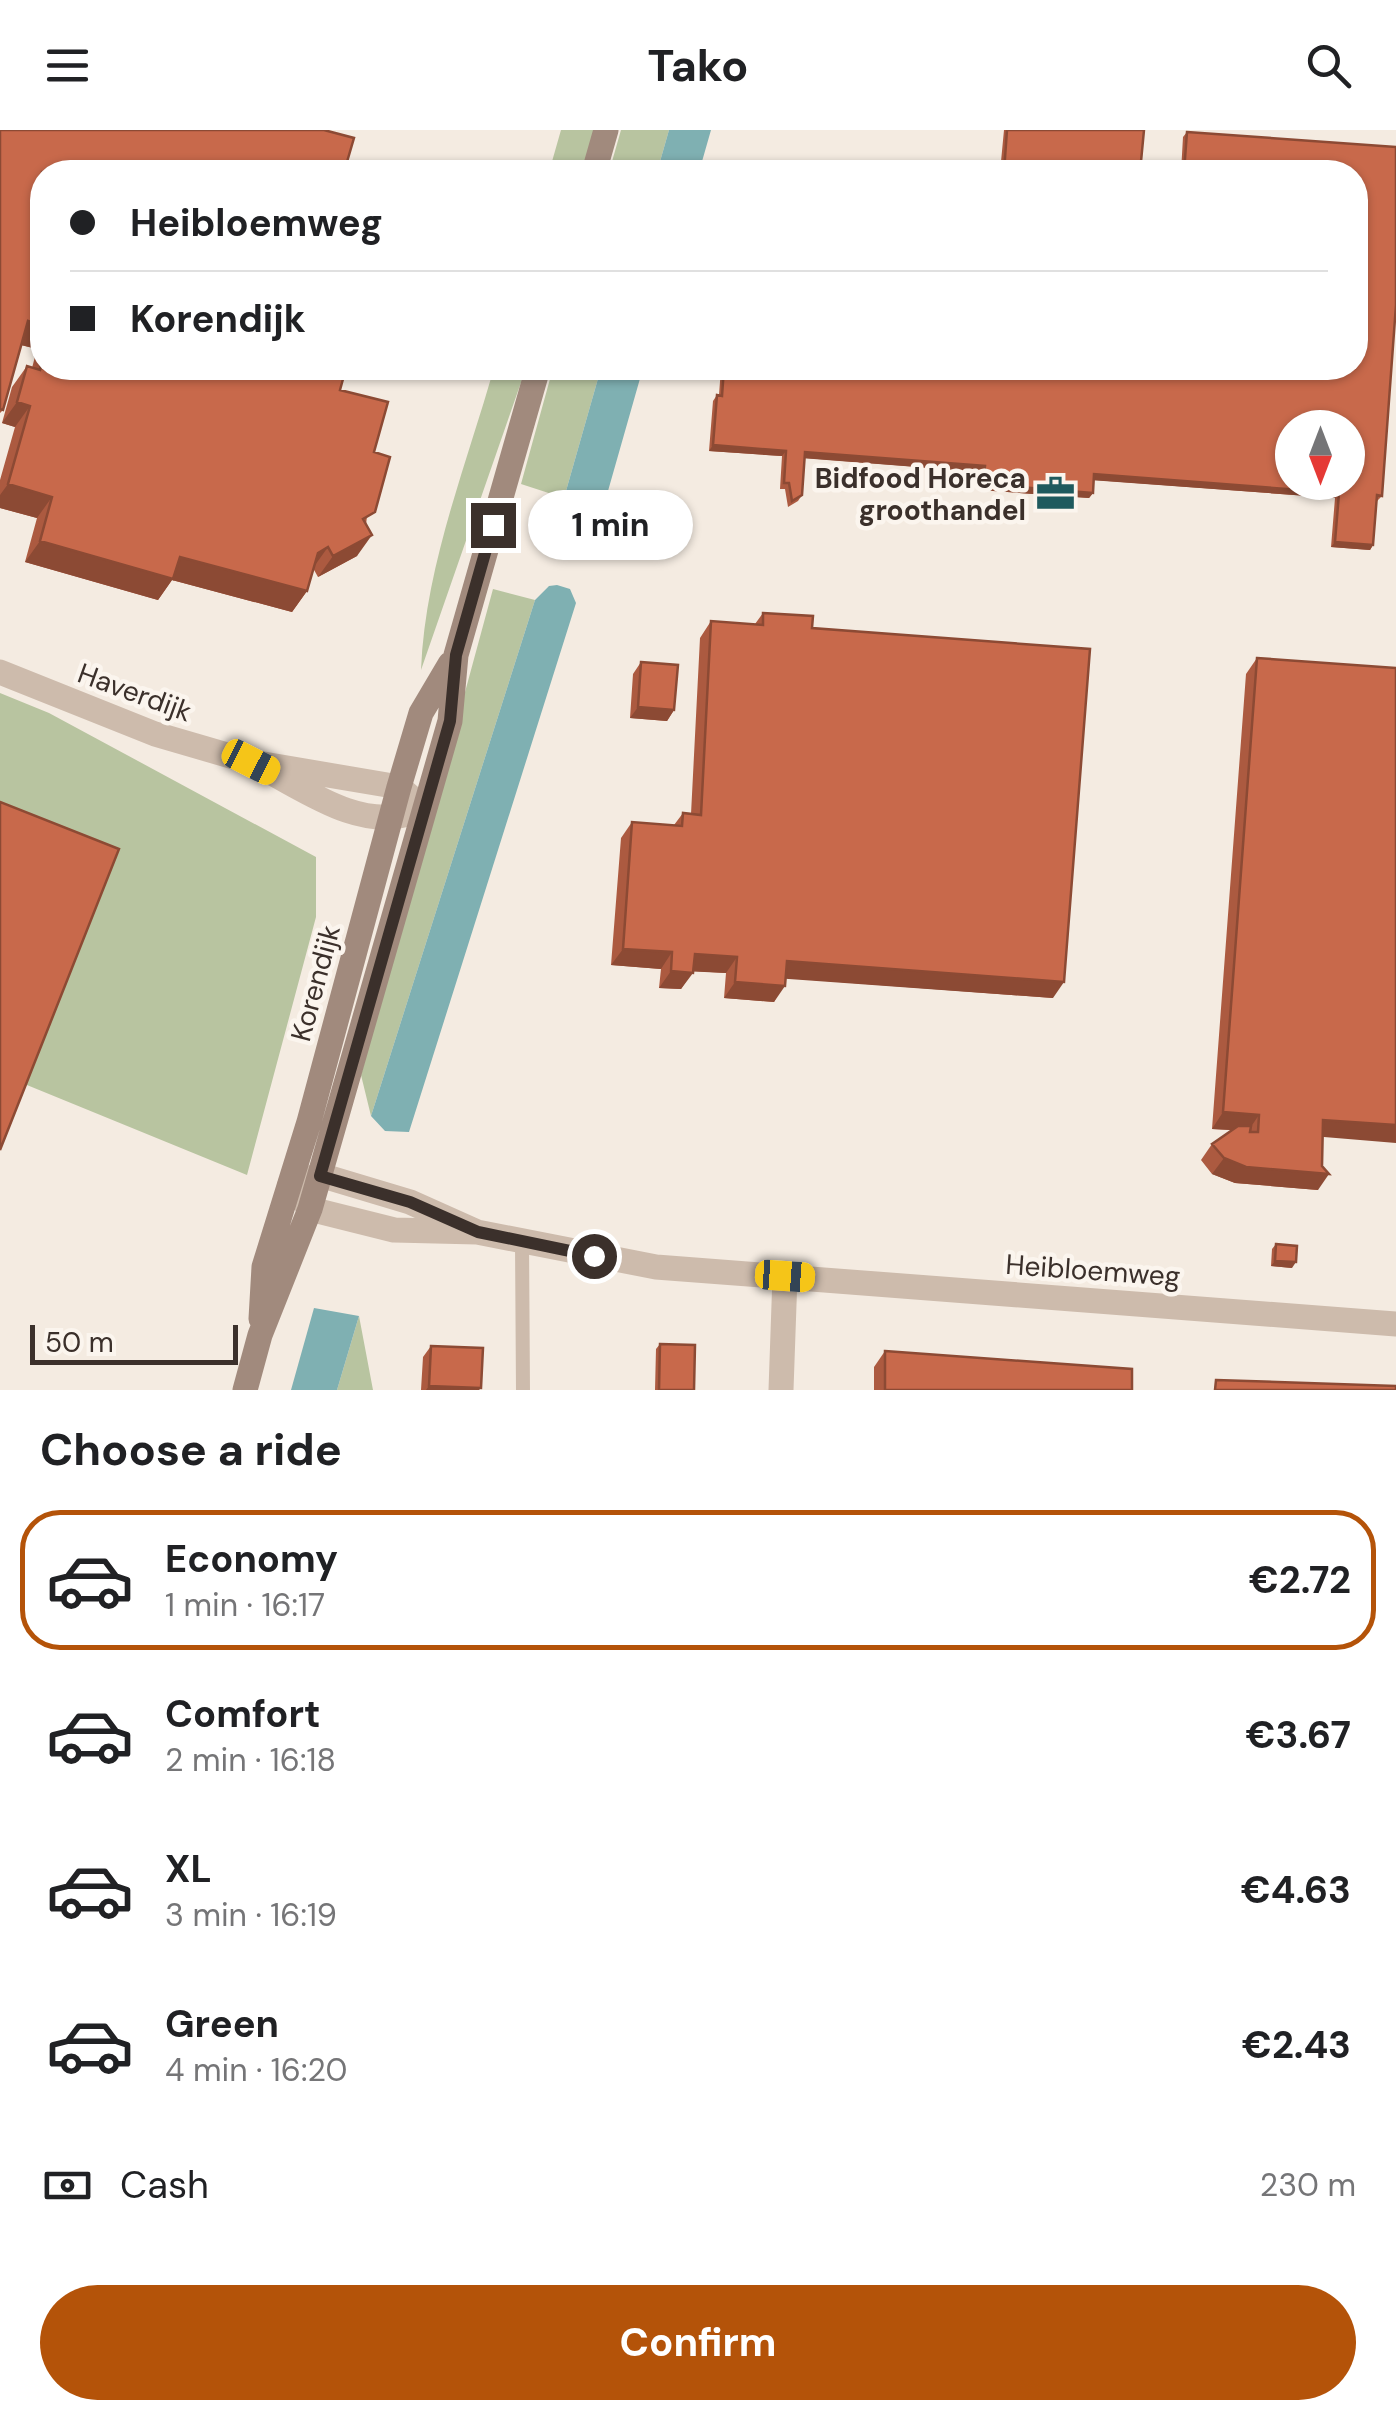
<!DOCTYPE html>
<meta charset="utf-8">
<style>
:root{--surface:#fff;--page:#f6f6f6;--text:#202124;--muted:#757577;--line:#e0e0e0;--accent:#b45309}
body{margin:0;font-family:"DM Sans",sans-serif;background:var(--page);color:var(--text);height:100vh;display:flex;flex-direction:column;font-size:38px;white-space:nowrap}
*{box-sizing:border-box;margin:0}
p{font-size:32px;color:var(--muted)}
.icon{flex:none;width:55px;height:55px;fill:none;stroke:currentColor;stroke-width:2;stroke-linecap:round;stroke-linejoin:round}
.map{position:relative;height:1260px;overflow:hidden}
.drawer{display:flex;flex-direction:column;background:var(--surface);flex:1}
.drawer>*{flex:none}
.hud{position:absolute;left:30px;top:30px;width:1338px;height:220px;border-radius:40px;box-shadow:0 2px 8px #0004;display:grid;align-content:center;height:220px;padding:0 40px;background:var(--surface)}
.needle{width:65px;rotate:180deg}
.controls{position:absolute;left:1275px;top:280px;display:grid;gap:20px}
.controls a{display:grid;place-items:center;width:90px;height:90px;border-radius:50%;background:var(--surface);box-shadow:0 2px 8px #0004;font-size:50px}
.scale{position:absolute;left:30px;bottom:25px;width:208px;box-sizing:border-box;padding-left:10px;border:5px solid #3b302b;border-top:0;font-size:28px;line-height:35px;white-space:nowrap;color:#3b302b;-webkit-text-stroke:8px #fbf5ee;paint-order:stroke}
.end{position:absolute;width:45px;height:45px;margin:-22px;border:12px solid #3b302b;background:#fff;box-shadow:0 0 0 5px #fff}
.from{border-radius:50%}
.bubble{position:absolute;height:70px;border-radius:35px;background:var(--surface);box-shadow:0 2px 8px #0004;font-size:32px;font-weight:700;line-height:70px;text-align:center}
.car{position:absolute;width:30px;height:60px;margin:-30px -15px;border-radius:12px;box-shadow:0 0 8px 2px #0007;background:linear-gradient(#f5c518 24%,#345 0 40%,#f5c518 0 76%,#345 0 86%,#f5c518 0)}
.hud b{display:flex;align-items:center;gap:35px;height:95px;font-size:38px}
.hud b+b{border-top:2px solid var(--line)}
.hud i{width:25px;height:25px;background:var(--text)}
ul{padding:0;list-style:none}
li{display:flex;align-items:center;gap:30px;height:140px;margin:0 20px 15px;padding:0 20px;border:5px solid transparent;border-radius:40px}
li div{flex:1}
li b{display:block;font-size:38px}
li em{font-style:normal;font-weight:700}
li.on{border-color:var(--accent)}
li>.icon{width:90px;height:90px;stroke-width:1.5}
h2{padding:0 40px;font-size:45px;line-height:120px}
.pay{display:flex;align-items:center;gap:25px;height:110px;padding:0 40px;font-size:38px}
.pay p{margin-inline-start:auto}
.action{display:flex;gap:20px;margin-top:auto;padding:20px 40px}
.action a{flex:1;height:115px;border-radius:60px;background:var(--accent);color:#fff;font-size:40px;font-weight:700;line-height:115px;text-align:center}
header{display:flex;justify-content:space-between;align-items:center;height:130px;padding:0 40px;background:var(--surface);font-size:45px;font-weight:700}
.map>svg:first-child{display:block}
.green{fill:#b8c4a0}
.water{fill:#7fb0b2}
.lines{fill:none;stroke-linecap:round;stroke-linejoin:round}
.lane{stroke:#cdbbac;stroke-width:14}
.street{stroke:#cdbbac;stroke-width:25}
.secondary{stroke:#a18a7d;stroke-width:25}
.wall{fill:#ac5a40;fill-rule:evenodd}
.shaded-wall{fill:#8c4a34}
.building{fill:#c8694b;stroke:#8c4a34;stroke-width:2.5;fill-rule:evenodd}
.route{stroke:#3b302b;stroke-width:12}
.labels{text-anchor:middle;stroke-width:9;stroke-linejoin:round;paint-order:stroke}
.poi-label{font-size:28px;font-weight:bold;fill:#3b302b;stroke:#fbf5ee;text-anchor:end}
.street-label{font-size:28px;fill:#3b302b;stroke:#fbf5ee}
</style>
<header><svg class="icon" aria-label="menu" viewBox="0 0 24 24"><path d="M4 6h16M4 12h16M4 18h16"/></svg>Tako<svg class="icon" aria-label="search" viewBox="0 0 24 24"><circle cx="10" cy="10" r="6"/><path d="M15 15l6 6"/></svg></header>
<div class="map">
<svg width="1396" height="1260" viewBox="0 0 1396 1260">
<rect width="100%" height="100%" fill="#f4ebe1"/>
<path class="green" d="M 561,0 L 594,0 L 582,42 L 549,42 Z
M 621,0 L 669,0 L 657,42 L 609,42 Z
M 494,238 L 526,238 L 421,540 C 425,437 466,336 494,238 Z
M 553,238 L 601,238 L 564,368 L 521,354 Z
M 493,459 L 535,470 L 371,986 L 361,945 Z
M 0,563 L 49,583 L 316,727 L 316,787 L 247,1045 L 0,944 Z
M 359,1186 L 373,1260 L 337,1260 Z"/>
<path class="water" d="M 669,0 L 711,0 L 699,42 L 657,42 Z
M 601,238 L 643,238 L 604,375 L 592,387 C 576,387 572,382 564,368 Z
M 557,455 L 570,459 L 576,473 L 409,1002 L 385,1001 L 371,986 L 535,470 L 549,456 Z
M 314,1178 L 359,1186 L 337,1260 L 291,1260 Z"/>
<g class="lines">
<path class="lane" d="M 522,1112 L 523,1260"/>
<path class="street" d="M 0,542 L 155,604 L 251,632 L 399,657 L 424,679
M 268,641 C 310,663 359,698 408,684
M 477,1102 L 394,1100 L 310,1079 L 290,1054 L 320,1045 L 410,1072 L 477,1102 L 656,1137 L 1396,1194
M 781,1260 L 785,1146"/>
<path class="secondary" d="M 594,42 L 606,0
M 261,1189 L 264,1137 L 309,992 L 399,657 L 421,583 L 450,534
M 245,1260 L 260,1205 L 310,1079 L 450,591 L 456,525 L 538,238"/>
</g>
<path class="wall" d="M 0,0 L 42,42 L 42,238 L 340,260 L 374,322 L 366,395 L 357,426 L 318,447 L 313,438 L 307,461 L 292,482 L 172,450 L 158,470 L 25,432 L 37,388 L 0,378 L 0,350 L 15,297 L 2,293 L 12,257 L 27,236 L 32,238 L 37,219 L 21,215 L 3,280 L 0,283 Z
M 1004,0 L 1144,0 L 1140,42 L 1000,42 Z
M 1187,2 L 1396,17 L 1396,175 L 1382,366 L 1377,371 L 1373,415 L 1370,420 L 1331,417 L 1335,368 L 1094,350 L 1093,363 L 1089,368 L 979,360 L 981,342 L 805,328 L 802,365 L 798,371 L 788,377 L 785,359 L 780,359 L 782,326 L 709,321 L 713,271 L 717,265 L 719,265 L 721,238 L 1355,238 L 1355,42 L 1181,42 L 1183,7 ZM 1292,298 L 1348,298 L 1348,352 L 1292,352 Z
M 763,483 L 812,498 L 1053,868 L 786,848 L 774,872 L 724,868 L 726,843 L 693,841 L 681,859 L 659,858 L 661,839 L 611,835 L 621,708 L 632,692 L 674,695 L 683,683 L 691,684 L 700,508 L 711,491 L 755,494 Z
M 1257,528 L 1323,1007 L 1318,1060 L 1235,1053 L 1212,1044 L 1201,1030 L 1212,1014 L 1233,1000 L 1212,999 L 1246,544 Z
M 641,532 L 674,580 L 667,591 L 630,588 L 633,544 Z
M 1276,1114 L 1292,1138 L 1271,1136 L 1272,1119 Z
M 660,1214 L 694,1260 L 655,1260 L 656,1219 Z
M 431,1216 L 479,1260 L 421,1260 L 423,1227 Z
M 885,1221 L 1132,1260 L 874,1260 L 874,1237 Z"/>
<path class="shaded-wall" d="M 28,191 L 42,196 L 42,211 L 37,219 L 13,213 Z
M 17,272 L 30,276 L 15,297 L 2,293 Z
M 713,315 L 786,321 L 782,326 L 709,321 Z
M 805,322 L 985,336 L 981,342 L 801,328 Z
M 1094,344 L 1339,363 L 1335,368 L 1090,350 Z
M 8,354 L 52,367 L 37,388 L 0,378 L 0,365 Z
M 983,354 L 1093,363 L 1089,368 L 979,360 Z
M 372,405 L 357,426 L 318,447 L 333,426 Z
M 40,411 L 180,427 L 307,461 L 292,482 L 172,450 L 158,470 L 25,432 Z
M 1335,412 L 1373,415 L 1370,420 L 1331,417 Z
M 328,417 L 313,438 L 318,423 Z
M 638,577 L 674,580 L 667,591 L 630,588 Z
M 623,819 L 672,822 L 661,839 L 611,835 Z
M 695,824 L 737,827 L 726,843 L 683,841 Z
M 787,831 L 1064,852 L 1053,868 L 775,848 Z
M 671,841 L 693,843 L 681,859 L 659,858 Z
M 735,852 L 785,856 L 774,872 L 724,868 Z
M 1223,982 L 1259,985 L 1248,1001 L 1212,999 Z
M 1323,990 L 1396,995 L 1396,1013 L 1312,1006 Z
M 1224,1028 L 1329,1044 L 1318,1060 L 1235,1053 L 1212,1044 Z
M 1275,1131 L 1296,1132 L 1292,1138 L 1271,1136 Z
M 429,1256 L 481,1258 L 479,1260 L 426,1260 Z"/>
<path class="building" d="M 0,0 L 324,0 L 354,8 L 344,42 L 42,42 L 42,196 L 28,191 L 3,280 L 0,279 Z
M 1007,0 L 1144,0 L 1140,42 L 1004,42 Z
M 1187,2 L 1396,17 L 1396,175 L 1382,366 L 1377,365 L 1373,415 L 1335,412 L 1339,363 L 1094,344 L 1093,363 L 983,354 L 985,336 L 805,322 L 802,365 L 792,371 L 789,353 L 784,353 L 786,321 L 713,315 L 717,265 L 722,266 L 724,238 L 1355,238 L 1355,42 L 1184,42 ZM 1292,298 L 1348,298 L 1348,352 L 1292,352 Z
M 42,230 L 42,238 L 346,238 L 340,260 L 388,272 L 374,322 L 390,327 L 375,382 L 363,389 L 372,405 L 333,426 L 328,417 L 318,423 L 307,461 L 180,427 L 173,449 L 40,411 L 52,367 L 8,354 L 30,276 L 17,272 L 27,236 L 40,240 Z
M 763,483 L 813,486 L 812,498 L 1090,519 L 1064,852 L 787,831 L 785,856 L 735,852 L 737,827 L 695,824 L 693,843 L 671,841 L 672,822 L 623,819 L 632,692 L 682,696 L 683,683 L 701,685 L 711,491 L 763,495 Z
M 1257,528 L 1396,538 L 1396,995 L 1323,990 L 1322,1036 L 1329,1044 L 1246,1037 L 1224,1028 L 1212,1014 L 1238,996 L 1251,996 L 1250,1002 L 1258,1002 L 1259,985 L 1223,982 Z
M 641,532 L 678,535 L 674,580 L 638,577 Z
M 0,672 L 119,719 L 0,1020 Z
M 1276,1114 L 1297,1116 L 1296,1132 L 1275,1131 Z
M 660,1214 L 695,1215 L 694,1260 L 659,1260 Z
M 431,1216 L 483,1218 L 481,1258 L 429,1256 Z
M 885,1221 L 1132,1239 L 1132,1260 L 885,1260 Z
M 1216,1250 L 1396,1256 L 1396,1260 L 1215,1260 Z"/>
<g class="lines">
<path class="route" d="M 493,395 L 456,525 L 450,591 L 320,1046 L 410,1072 L 478,1102 L 594,1126"/>
</g>
<defs>
<symbol id="office-bare" viewBox="-9 -9 18 18"><path d="M-6-3h4V-5.5h4V-3h4V5H-6ZM-1-4.5V-3h2v-1.5ZM-6 0V1H6V0Z" fill="#1f5a5e" stroke="#fbf5ee" stroke-width="2.5" paint-order="stroke"/></symbol>
</defs>
<g fill-rule="evenodd">
<use href="#office-bare" x="1028" y="336" width="55" height="55"/>
</g>
<g class="labels">
<g class="poi-label">
<text x="1026" y="358">Bidfood Horeca<tspan x="1026" dy="32">groothandel</tspan></text>
</g>
<g class="street-label">
<text transform="translate(135 562) rotate(20)" y="10">Haverdijk</text>
<text transform="translate(315 853) rotate(-75)" y="10">Korendijk</text>
<text transform="translate(1093 1140) rotate(4)" y="10">Heibloemweg</text>
</g>
</g>
</svg>
<div class="controls">
<a><svg class="needle" viewBox="-14 -14 28 28"><path d="M0-13l5 13h-10z" fill="#e53935"/><path d="M0 13l5-13h-10z" fill="#757577"/></svg></a>
</div>
<div class="scale">50 m</div>
<i class="end from" style="left:594px;top:1126px"></i>
<i class="end" style="left:493px;top:395px"></i>
<div class="bubble" style="left:528px;top:360px;width:165px">1 min</div>
<i class="car" style="left:251px;top:632px;rotate:117deg"></i>
<i class="car" style="left:785px;top:1146px;rotate:94deg"></i>
<div class="hud">
<b><i class="from"></i>Heibloemweg</b>
<b><i></i>Korendijk</b>
</div>
</div>
<section class="drawer">
<h2>Choose a ride</h2>
<ul>
<li class="on"><svg class="icon" aria-label="car" viewBox="0 0 24 24"><path d="M5 17H2v-5l4-1 3-4h7l3 4 3 1v5h-3M9 17h6M6 11h13"/><circle cx="7" cy="17" r="2"/><circle cx="17" cy="17" r="2"/></svg><div><b>Economy</b><p>1 min · 16:17</p></div><em>€2.72</em></li>
<li><svg class="icon" aria-label="car" viewBox="0 0 24 24"><path d="M5 17H2v-5l4-1 3-4h7l3 4 3 1v5h-3M9 17h6M6 11h13"/><circle cx="7" cy="17" r="2"/><circle cx="17" cy="17" r="2"/></svg><div><b>Comfort</b><p>2 min · 16:18</p></div><em>€3.67</em></li>
<li><svg class="icon" aria-label="car" viewBox="0 0 24 24"><path d="M5 17H2v-5l4-1 3-4h7l3 4 3 1v5h-3M9 17h6M6 11h13"/><circle cx="7" cy="17" r="2"/><circle cx="17" cy="17" r="2"/></svg><div><b>XL</b><p>3 min · 16:19</p></div><em>€4.63</em></li>
<li><svg class="icon" aria-label="car" viewBox="0 0 24 24"><path d="M5 17H2v-5l4-1 3-4h7l3 4 3 1v5h-3M9 17h6M6 11h13"/><circle cx="7" cy="17" r="2"/><circle cx="17" cy="17" r="2"/></svg><div><b>Green</b><p>4 min · 16:20</p></div><em>€2.43</em></li>
</ul>
<div class="pay"><svg class="icon" aria-label="cash" viewBox="0 0 24 24"><path d="M3 7h18v10H3z"/><circle cx="12" cy="12" r="2"/></svg>Cash<p>230 m</p></div>
<div class="action"><a>Confirm</a></div>
</section>
